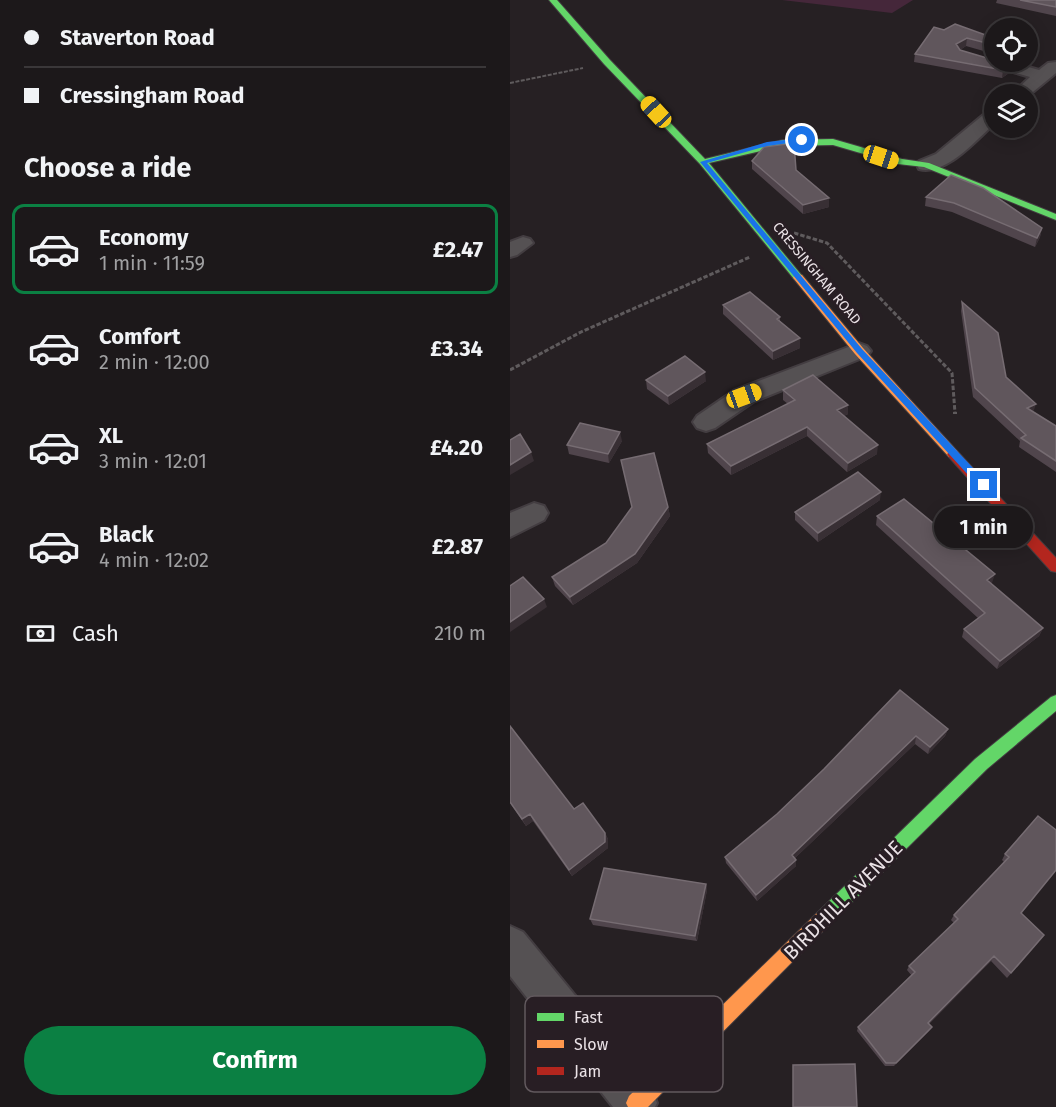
<!DOCTYPE html>
<meta charset="utf-8">
<style>
:root{--surface:#1c181a;--page:#292527;--text:#f1f3f6;--muted:#a0a0a2;--line:#3a3739;--accent:#0b8043}
body{margin:0;font-family:"Fira Sans",sans-serif;background:var(--page);color:var(--text);height:100vh;display:flex;flex-direction:column;font-size:22px;white-space:nowrap}
*{box-sizing:border-box;margin:0}
p{font-size:20px;color:var(--muted)}
.icon{flex:none;width:33px;height:33px;fill:none;stroke:currentColor;stroke-width:2;stroke-linecap:round;stroke-linejoin:round}
.map{position:relative;flex:1;overflow:hidden}
.side{display:flex;flex-direction:column;background:var(--surface);width:510px}
.side>*{flex:none}
.top-card{display:grid;align-content:center;height:132px;padding:0 24px;background:var(--surface)}
.fabs{position:absolute;left:474px;top:18px;display:grid;gap:12px}
.fabs a{display:grid;place-items:center;width:54px;height:54px;border-radius:50%;background:var(--surface);box-shadow:0 3px 15px #0003,0 0 0 2px var(--line);font-size:30px}
.end{position:absolute;width:27px;height:27px;margin:-14px;border:8px solid #1a73e8;background:#fff;box-shadow:0 0 0 3px #fff}
.from{border-radius:50%}
.bubble{position:absolute;height:42px;border-radius:21px;background:var(--surface);box-shadow:0 3px 15px #0003,0 0 0 2px var(--line);font-size:20px;font-weight:700;line-height:42px;text-align:center}
.car{position:absolute;width:18px;height:36px;margin:-18px -9px;border-radius:8px;box-shadow:0 0 4px 2px #0007;background:linear-gradient(#f5c518 24%,#345 0 40%,#f5c518 0 76%,#345 0 86%,#f5c518 0)}
.top-card b{display:flex;align-items:center;gap:21px;height:57px;font-size:22px}
.top-card b+b{border-top:2px solid var(--line)}
.top-card i{width:15px;height:15px;background:var(--text)}
ul{padding:0;list-style:none}
li{display:flex;align-items:center;gap:18px;height:90px;margin:0 12px 9px;padding:0 12px;border:3px solid transparent;border-radius:12px}
li div{flex:1}
li b{display:block;font-size:22px}
li em{font-style:normal;font-weight:700}
li.on{border-color:var(--accent)}
li>.icon{width:54px;height:54px;stroke-width:1.5}
h2{padding:0 24px;font-size:27px;line-height:72px}
.pay{display:flex;align-items:center;gap:15px;height:66px;padding:0 24px;font-size:22px}
.pay p{margin-inline-start:auto}
.primary-button{display:flex;gap:12px;margin-top:auto;padding:12px 24px}
.primary-button a{flex:1;height:69px;border-radius:36px;background:var(--accent);color:#fff;font-size:24px;font-weight:700;line-height:69px;text-align:center}
main{display:flex;flex:1;min-height:0}
.map>svg:first-child{display:block}
.green{fill:#45273a}
.lines{fill:none;stroke-linecap:round;stroke-linejoin:round}
.street-casing{stroke:#433d41;stroke-width:4}
.fast-casing{stroke:#433d41;stroke-width:2}
.slow-casing{stroke:#433d41;stroke-width:2}
.jam-casing{stroke:#433d41;stroke-width:2}
.path-far2{stroke:#5f5b5d;stroke-width:2;stroke-dasharray:4 1.5;stroke-linecap:butt}
.path-far1{stroke:#5f5b5d;stroke-width:3;stroke-dasharray:4.5 2;stroke-linecap:butt}
.path{stroke:#5f5b5d;stroke-width:4;stroke-dasharray:6 3;stroke-linecap:butt}
.street{fill:#555153;fill-rule:evenodd}
.fast{fill:#63d668;fill-rule:evenodd}
.slow{fill:#ff974d;fill-rule:evenodd}
.jam{fill:#b3261e;fill-rule:evenodd}
.wall{fill:#50454c}
.shaded-wall{fill:#382f34}
.building{fill:#60565c;stroke:#766c72;stroke-width:1.5}
.route{fill:#1a73e8}
.labels{text-anchor:middle;stroke-width:6;stroke-linejoin:round;paint-order:stroke}
.far-street-label{font-size:14px;fill:#ebe3e7;stroke:#281e24}
.near-street-label{font-size:20px;fill:#ebe3e7;stroke:#281e24}
.key{fill:#281e24;stroke:#62595e;stroke-width:1.5}
.key-label{font-size:16px;fill:#ebe3e7}
</style>
<main>
<section class="side">
<div class="top-card">
<b><i class="from"></i>Staverton Road</b>
<b><i></i>Cressingham Road</b>
</div>
<h2>Choose a ride</h2>
<ul>
<li class="on"><svg class="icon" aria-label="car" viewBox="0 0 24 24"><path d="M5 17H2v-5l4-1 3-4h7l3 4 3 1v5h-3M9 17h6M6 11h13"/><circle cx="7" cy="17" r="2"/><circle cx="17" cy="17" r="2"/></svg><div><b>Economy</b><p>1 min · 11:59</p></div><em>£2.47</em></li>
<li><svg class="icon" aria-label="car" viewBox="0 0 24 24"><path d="M5 17H2v-5l4-1 3-4h7l3 4 3 1v5h-3M9 17h6M6 11h13"/><circle cx="7" cy="17" r="2"/><circle cx="17" cy="17" r="2"/></svg><div><b>Comfort</b><p>2 min · 12:00</p></div><em>£3.34</em></li>
<li><svg class="icon" aria-label="car" viewBox="0 0 24 24"><path d="M5 17H2v-5l4-1 3-4h7l3 4 3 1v5h-3M9 17h6M6 11h13"/><circle cx="7" cy="17" r="2"/><circle cx="17" cy="17" r="2"/></svg><div><b>XL</b><p>3 min · 12:01</p></div><em>£4.20</em></li>
<li><svg class="icon" aria-label="car" viewBox="0 0 24 24"><path d="M5 17H2v-5l4-1 3-4h7l3 4 3 1v5h-3M9 17h6M6 11h13"/><circle cx="7" cy="17" r="2"/><circle cx="17" cy="17" r="2"/></svg><div><b>Black</b><p>4 min · 12:02</p></div><em>£2.87</em></li>
</ul>
<div class="pay"><svg class="icon" aria-label="cash" viewBox="0 0 24 24"><path d="M3 7h18v10H3z"/><circle cx="12" cy="12" r="2"/></svg>Cash<p>210 m</p></div>
<div class="primary-button"><a>Confirm</a></div>
</section>
<div class="map">
<svg width="546" height="1107" viewBox="0 0 546 1107">
<rect width="100%" height="100%" fill="#262023"/>
<path class="green" d="M 272,0 L 403,0 L 382,13 Z"/>
<g class="lines">
<defs>
<path id="street" d="M 484,57 L 484,62 L 501,62 L 529,70 L 538,63 L 546,62 L 546,73 L 518,96 L 502,94 L 520,77 L 479,65 L 477,62 Z
M 484,110 L 484,124 C 466,140 436,176 409,169 L 407,165 L 409,161 L 426,154 L 478,111 Z
M 13,237 L 20,239 L 23,243 L 7,255 L 0,257 L 0,242 Z
M 349,343 L 357,346 L 361,351 L 357,356 L 243,402 L 205,428 L 196,431 L 187,428 L 183,422 L 187,416 L 225,390 Z
M 24,503 L 34,506 L 38,513 L 34,520 L 0,537 L 0,513 Z
M 0,926 L 13,932 L 141,1088 L 147,1103 L 145,1107 L 103,1107 L 0,976 Z"/>
<path id="fast" d="M 39,0 L 47,0 L 100,60 L 195,159 L 273,140 L 323,139 L 392,159 L 419,163 L 546,214 L 546,220 L 414,167 L 388,164 L 323,145 L 273,146 L 199,163 L 293,277 L 288,280 L 284,279 L 190,164 L 94,64 Z
M 546,695 L 546,711 L 477,769 L 319,925 L 313,928 L 307,925 L 304,919 L 307,913 L 465,759 L 541,697 Z"/>
<path id="slow" d="M 288,274 L 292,275 L 353,348 L 447,451 L 449,454 L 447,457 L 439,457 L 345,354 L 284,279 L 283,277 Z
M 313,910 L 319,913 L 322,919 L 319,925 L 138,1107 L 118,1107 L 116,1103 L 119,1096 L 307,913 Z"/>
<path id="jam" d="M 443,450 L 447,451 L 546,558 L 546,572 L 541,571 L 439,457 L 437,454 Z"/>
</defs>
<use href="#street" class="street-casing"/>
<use href="#fast" class="fast-casing"/>
<use href="#slow" class="slow-casing"/>
<use href="#jam" class="jam-casing"/>
<path class="path-far2" d="M 0,83 L 73,68"/>
<path class="path-far1" d="M 284,233 L 317,243 L 442,373 L 445,413
M 0,370 L 71,332 L 240,257"/>
<path class="path" d="M 445,412 L 445,414"/>
<use href="#street" class="street"/>
<use href="#fast" class="fast"/>
<use href="#slow" class="slow"/>
<use href="#jam" class="jam"/>
</g>
<path class="wall" d="M 487,0 L 546,0 L 546,16 L 486,3 Z
M 434,30 L 484,38 L 484,54 L 456,46 L 450,50 L 484,60 L 499,73 L 492,78 L 404,62 L 405,54 Z
M 242,161 L 286,170 L 319,207 L 293,214 L 242,169 Z
M 441,175 L 532,228 L 530,237 L 525,247 L 442,212 L 415,206 L 416,197 Z
M 452,302 L 496,377 L 523,412 L 546,426 L 546,472 L 509,447 L 510,441 L 463,397 L 451,311 Z
M 213,305 L 270,317 L 270,321 L 290,338 L 290,348 L 263,360 L 213,314 Z
M 136,380 L 196,381 L 159,405 L 137,389 Z
M 273,390 L 338,414 L 334,416 L 367,454 L 337,472 L 297,436 L 221,475 L 198,453 L 197,444 L 278,404 L 273,400 Z
M 112,441 L 99,463 L 59,454 L 57,445 Z
M 370,500 L 308,542 L 285,520 L 285,512 Z
M 158,507 L 160,516 L 127,563 L 63,605 L 45,586 L 42,577 Z
M 367,516 L 482,583 L 481,584 L 533,628 L 529,636 L 487,669 L 452,637 L 454,629 L 468,618 L 366,525 Z
M 390,690 L 438,729 L 435,736 L 418,754 L 405,744 L 285,858 L 286,860 L 286,866 L 247,901 L 216,863 L 215,857 L 267,814 L 314,769 Z
M 0,726 L 64,809 L 95,833 L 98,839 L 98,848 L 62,876 L 23,821 L 16,826 L 0,803 Z
M 528,816 L 511,913 L 534,935 L 497,978 L 481,961 L 419,1024 L 422,1027 L 419,1031 L 384,1066 L 375,1066 L 347,1031 L 348,1027 L 402,976 L 397,970 L 399,966 L 444,923 L 441,920 L 444,915 L 494,862 L 492,860 L 495,854 Z
M 196,884 L 197,890 L 187,941 L 83,925 L 80,919 Z"/>
<path class="shaded-wall" d="M 457,38 L 456,46 L 445,53 L 446,44 Z
M 500,65 L 499,73 L 492,78 L 493,70 Z
M 319,198 L 319,207 L 293,214 L 293,205 Z
M 532,228 L 530,237 L 525,247 L 527,238 Z
M 290,338 L 290,348 L 263,360 L 263,351 Z
M 195,372 L 196,381 L 159,405 L 158,396 Z
M 526,404 L 523,413 L 517,408 Z
M 338,405 L 338,414 L 327,419 L 327,410 Z
M 297,427 L 297,436 L 221,475 L 221,466 Z
M 110,432 L 112,441 L 99,463 L 98,454 Z
M 368,445 L 367,454 L 337,472 L 338,463 Z
M 21,452 L 24,461 L 0,475 L 0,465 Z
M 371,492 L 370,500 L 308,542 L 308,533 Z
M 158,507 L 160,516 L 127,563 L 63,605 L 60,597 Z
M 485,574 L 482,583 L 474,588 L 477,580 Z
M 34,599 L 37,607 L 0,632 L 0,622 Z
M 533,628 L 529,636 L 487,669 L 490,661 Z
M 438,729 L 435,736 L 418,754 L 420,747 Z
M 406,736 L 405,744 L 282,861 L 282,855 Z
M 20,814 L 23,821 L 16,826 L 12,819 Z
M 95,833 L 98,839 L 98,848 L 62,876 L 59,870 Z
M 286,860 L 286,866 L 247,901 L 246,895 Z
M 196,884 L 197,890 L 187,941 L 185,936 Z
M 484,956 L 481,961 L 416,1027 L 418,1023 Z
M 422,1027 L 419,1031 L 384,1066 L 386,1063 Z"/>
<path class="building" d="M 510,0 L 546,0 L 546,7 Z
M 445,24 L 484,38 L 484,45 L 457,38 L 446,44 L 450,50 L 484,60 L 484,62 L 490,62 L 500,65 L 493,70 L 405,54 L 424,27 L 434,30 Z
M 284,143 L 286,170 L 319,198 L 293,205 L 242,161 L 254,147 Z
M 441,175 L 473,188 L 532,228 L 527,238 L 444,203 L 416,197 Z
M 240,292 L 270,317 L 267,319 L 290,338 L 263,351 L 213,305 Z
M 452,302 L 488,333 L 496,377 L 526,404 L 517,408 L 546,426 L 546,461 L 511,438 L 516,435 L 465,388 Z
M 175,356 L 195,372 L 158,396 L 136,380 Z
M 303,375 L 338,405 L 327,410 L 368,445 L 338,463 L 297,427 L 221,466 L 197,444 L 285,400 L 273,390 Z
M 70,423 L 110,432 L 98,454 L 57,445 Z
M 10,434 L 21,452 L 0,465 L 0,440 Z
M 144,453 L 158,507 L 125,554 L 60,597 L 42,577 L 96,543 L 122,507 L 111,460 Z
M 348,472 L 371,492 L 308,533 L 285,512 Z
M 394,499 L 485,574 L 477,580 L 533,628 L 490,661 L 454,629 L 475,613 L 367,516 Z
M 13,577 L 34,599 L 0,622 L 0,586 Z
M 390,690 L 438,729 L 420,747 L 406,736 L 282,855 L 286,860 L 246,895 L 215,857 L 267,814 L 314,769 Z
M 0,726 L 64,809 L 73,803 L 95,833 L 95,842 L 59,870 L 20,814 L 12,819 L 0,802 Z
M 528,816 L 546,830 L 546,870 L 511,913 L 534,935 L 501,973 L 484,956 L 418,1023 L 422,1027 L 386,1063 L 376,1063 L 348,1027 L 405,972 L 399,966 L 448,919 L 444,915 L 499,857 L 495,854 Z
M 94,868 L 196,884 L 185,936 L 80,919 Z
M 345,1064 L 347,1107 L 283,1107 L 283,1065 Z"/>
<path class="route" d="M 292,138 L 294,141 L 257,146 L 197,163 L 352,349 L 477,483 L 477,488 L 470,488 L 347,353 L 190,162 L 257,142 Z"/>
<g class="labels">
<g class="far-street-label">
<text transform="translate(307 273) rotate(50)" y="5">CRESSINGHAM ROAD</text>
</g>
<g class="near-street-label">
<text transform="translate(333 900) rotate(-45)" y="7">BIRDHILL AVENUE</text>
</g>
</g>
<rect x="15" y="996" width="198" height="96" rx="9" class="key"/>
<rect x="27" y="1013" width="27" height="8" fill="#63d668"/>
<rect x="27" y="1040" width="27" height="8" fill="#ff974d"/>
<rect x="27" y="1067" width="27" height="8" fill="#b3261e"/>
<g class="key-label">
<text x="64" y="1023">Fast</text>
<text x="64" y="1050">Slow</text>
<text x="64" y="1077">Jam</text>
</g>
</svg>
<div class="fabs">
<a><svg class="icon" aria-label="locate" viewBox="0 0 24 24"><circle cx="12" cy="12" r="6"/><path d="M12 2v4M12 18v4M2 12h4M18 12h4"/></svg></a>
<a><svg class="icon" aria-label="layers" viewBox="0 0 24 24"><path d="M12 4l9 5-9 5-9-5zM3 14l9 5 9-5"/></svg></a>
</div>
<i class="end from" style="left:292px;top:140px"></i>
<i class="end" style="left:474px;top:485px"></i>
<div class="bubble" style="left:424px;top:506px;width:99px">1 min</div>
<i class="car" style="left:146px;top:112px;rotate:317deg"></i>
<i class="car" style="left:371px;top:157px;rotate:108deg"></i>
<i class="car" style="left:234px;top:396px;rotate:70deg"></i>
</div>
</main>
